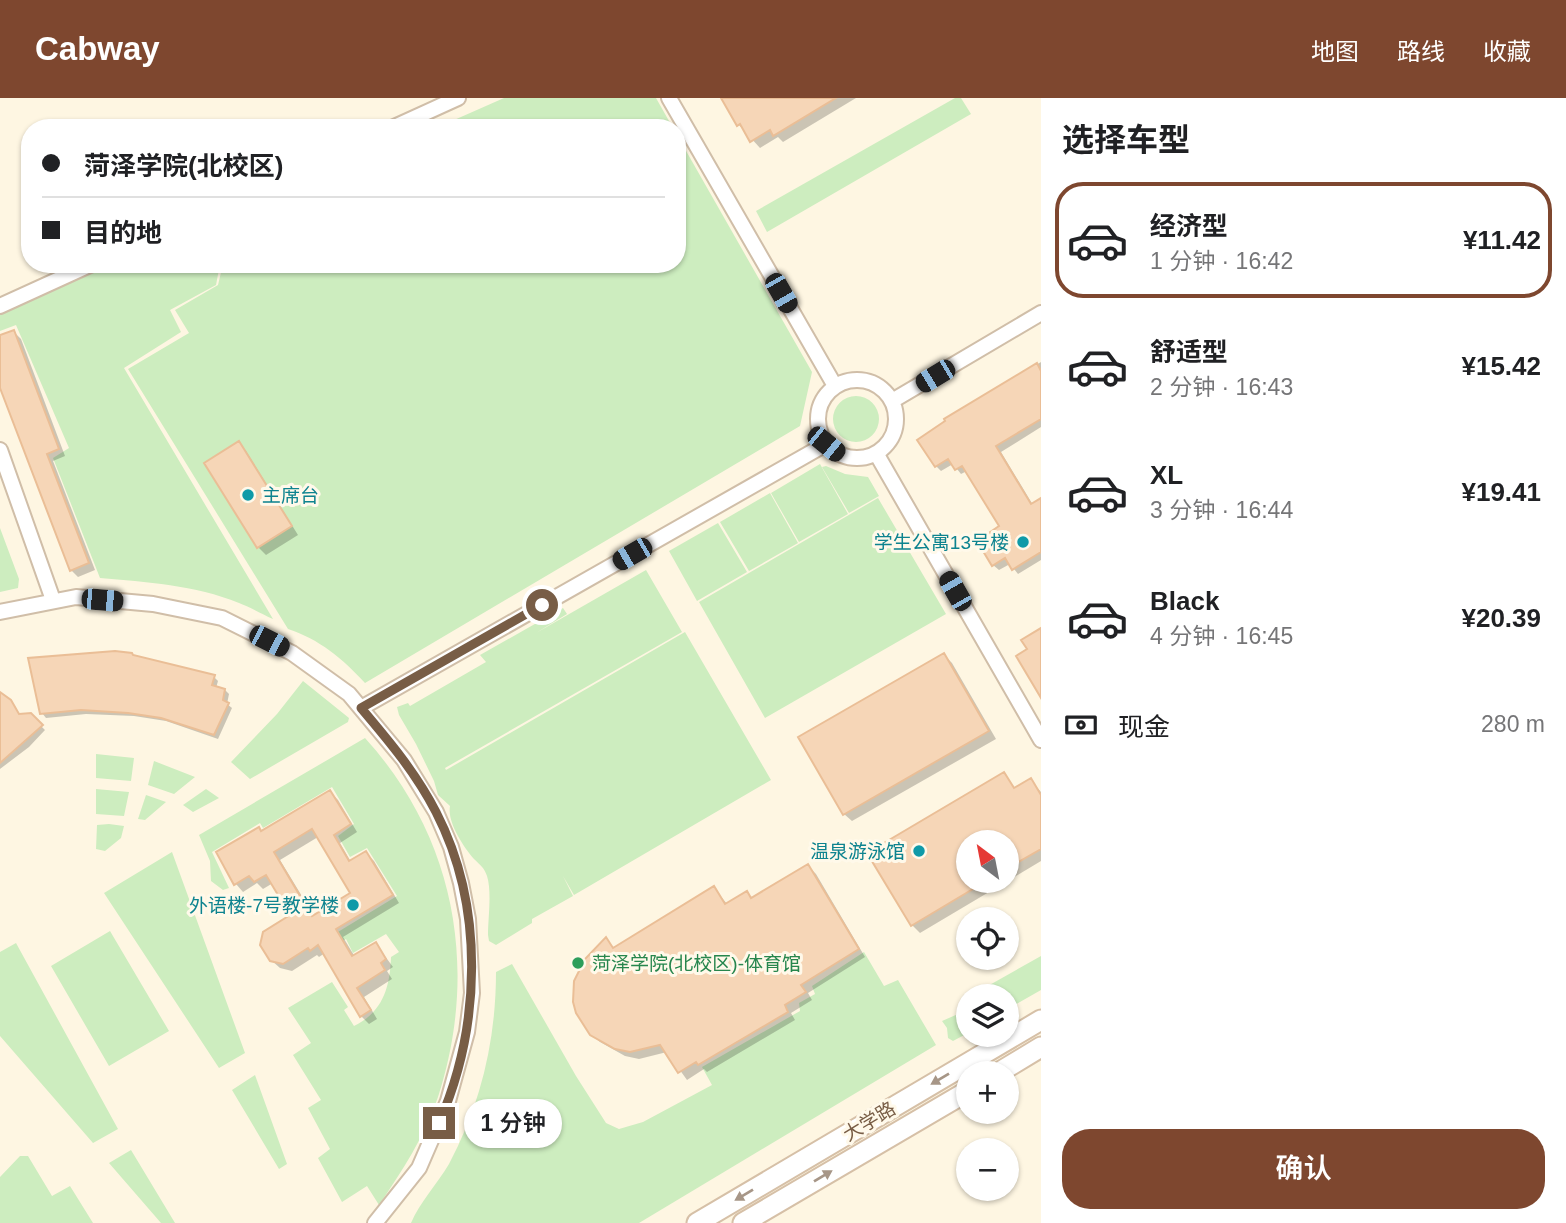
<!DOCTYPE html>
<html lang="zh">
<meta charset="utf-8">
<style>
:root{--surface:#fff;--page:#f6f6f6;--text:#202124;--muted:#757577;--line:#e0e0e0;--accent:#7e472f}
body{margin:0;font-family:Helvetica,"Noto Sans SC",sans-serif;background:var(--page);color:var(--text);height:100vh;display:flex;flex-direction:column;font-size:26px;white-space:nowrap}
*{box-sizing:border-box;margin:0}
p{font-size:23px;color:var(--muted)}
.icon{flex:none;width:38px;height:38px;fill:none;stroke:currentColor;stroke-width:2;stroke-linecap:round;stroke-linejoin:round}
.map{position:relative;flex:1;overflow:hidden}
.panel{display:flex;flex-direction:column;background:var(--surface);width:525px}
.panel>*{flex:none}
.hud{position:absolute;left:21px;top:21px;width:665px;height:154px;border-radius:28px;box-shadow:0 2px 5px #0004;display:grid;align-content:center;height:154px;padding:0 21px;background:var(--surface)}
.needle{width:46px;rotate:328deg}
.fabs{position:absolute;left:956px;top:732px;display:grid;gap:14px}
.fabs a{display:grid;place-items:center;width:63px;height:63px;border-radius:50%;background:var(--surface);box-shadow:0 2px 5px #0004;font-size:35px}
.end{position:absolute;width:32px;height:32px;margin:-16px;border:9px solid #785d46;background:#fff;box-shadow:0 0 0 4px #fff}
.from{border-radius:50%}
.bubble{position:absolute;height:49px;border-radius:24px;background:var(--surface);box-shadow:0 2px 5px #0004;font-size:23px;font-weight:600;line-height:49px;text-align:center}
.car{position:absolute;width:21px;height:42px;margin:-21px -10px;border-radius:9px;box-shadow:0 0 5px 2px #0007;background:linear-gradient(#222 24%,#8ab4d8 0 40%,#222 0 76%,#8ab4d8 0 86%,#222 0)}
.hud b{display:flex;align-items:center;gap:24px;height:66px;font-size:26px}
.hud b+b{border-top:2px solid var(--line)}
.hud i{width:18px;height:18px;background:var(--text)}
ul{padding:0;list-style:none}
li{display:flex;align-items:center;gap:21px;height:116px;margin:0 14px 10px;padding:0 7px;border:4px solid transparent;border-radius:28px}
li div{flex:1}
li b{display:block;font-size:26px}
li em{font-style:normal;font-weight:600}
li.on{border-color:var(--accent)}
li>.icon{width:63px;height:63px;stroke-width:1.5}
h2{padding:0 21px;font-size:32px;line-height:84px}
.pay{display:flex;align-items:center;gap:18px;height:77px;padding:0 21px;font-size:26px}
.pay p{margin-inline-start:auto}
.cta{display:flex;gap:14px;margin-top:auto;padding:14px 21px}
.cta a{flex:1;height:80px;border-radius:28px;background:var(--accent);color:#fff;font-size:28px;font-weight:600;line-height:80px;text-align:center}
header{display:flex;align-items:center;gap:42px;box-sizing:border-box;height:98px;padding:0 35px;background:var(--accent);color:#fff}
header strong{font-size:33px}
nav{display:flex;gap:38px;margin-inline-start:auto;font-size:24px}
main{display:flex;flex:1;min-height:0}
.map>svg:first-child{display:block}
.green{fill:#cdedbf}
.shadow{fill:#0003;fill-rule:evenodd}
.building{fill:#f6d6b7;stroke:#eabe96;stroke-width:2;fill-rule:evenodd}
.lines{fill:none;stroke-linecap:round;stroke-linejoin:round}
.minor-casing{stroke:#d0bea8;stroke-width:18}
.secondary-casing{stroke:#d6c0a7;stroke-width:23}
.minor{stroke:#fff;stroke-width:14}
.secondary{stroke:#fff;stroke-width:19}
.oneway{fill:#a79687}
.route{stroke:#785d46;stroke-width:9}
.culture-dot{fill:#0f9aa8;stroke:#fff9ea;stroke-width:2.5}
.leisure-dot{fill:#2e9e5b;stroke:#fff9ea;stroke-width:2.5}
.labels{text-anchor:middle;stroke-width:6;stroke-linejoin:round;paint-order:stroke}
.culture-label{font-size:19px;fill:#0d838f;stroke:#fff9ea;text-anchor:end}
.leisure-label{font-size:19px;fill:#27864d;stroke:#fff9ea;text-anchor:start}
.street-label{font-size:19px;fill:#785d46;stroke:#fff9ea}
</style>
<header>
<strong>Cabway</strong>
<nav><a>地图</a><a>路线</a><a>收藏</a></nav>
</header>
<main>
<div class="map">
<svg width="1041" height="1125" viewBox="0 0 1041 1125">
<rect width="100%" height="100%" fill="#fef6e2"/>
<path class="green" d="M 504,0 L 656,0 L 673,30 L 436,30 Z
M 955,0 L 961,0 L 971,16 L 767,134 L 756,113 Z
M 677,37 L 812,274 L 800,328 L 365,585 C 343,561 319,541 288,531 L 128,271 L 189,235 L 175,212 L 218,187 L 223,166 L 677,166 Z
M 104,166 L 220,166 L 216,187 L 170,212 L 181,234 L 124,270 L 273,521 C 262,516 250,509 239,505 C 195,487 146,484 100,480 L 53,360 L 69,350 L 16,227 L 0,233 L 0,213 Z
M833 321a23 23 0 1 1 46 0a23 23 0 1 1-46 0Z
M 820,366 L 848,416 L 799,444 L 771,395 Z
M 826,368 L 845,376 L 868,379 L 879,398 L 849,415 L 822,369 Z
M 770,395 L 798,445 L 749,473 L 720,424 Z
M 878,400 L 946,516 L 765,620 L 699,504 Z
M 718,425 L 747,474 L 697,503 L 669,453 Z
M 0,430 L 19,481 L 18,490 L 0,494 Z
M 646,472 L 682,534 L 445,670 L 446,672 L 685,534 L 771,682 L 574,797 L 563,778 L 573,798 L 532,821 L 532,825 L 496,847 L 489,843 L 488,837 C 488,820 492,794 487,778 C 484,769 480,767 474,761 C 463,748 447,724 450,708 L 438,697 L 434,683 L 416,646 L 399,617 L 397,609 L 408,605 L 410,608 L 486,564 L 480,557 L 563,510 L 567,516 L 536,535 Z
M 303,583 L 349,620 L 348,624 L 250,681 L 231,664 L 277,616 Z
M 365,640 C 456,740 479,872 438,999 C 425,1038 402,1073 379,1107 L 367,1088 L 342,1104 L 318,1060 L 330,1051 L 308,1010 L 321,1002 L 293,957 L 311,945 L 288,910 L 332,884 L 348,909 L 344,912 L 354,928 C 383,914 390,889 391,859 L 399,854 L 386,836 L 353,855 L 346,841 L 333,849 L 328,840 L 397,798 L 367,750 L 350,759 L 338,738 L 354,726 L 332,689 L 263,730 L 260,725 L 212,754 L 229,790 L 223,792 L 211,783 L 210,763 L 199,737 Z
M 96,656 L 134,660 L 131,683 L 96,680 Z
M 154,663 L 195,679 L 174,696 L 148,687 Z
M 96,691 L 129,694 L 124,718 L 96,716 Z
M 206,691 L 219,700 L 193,714 L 183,707 Z
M 146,697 L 166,704 L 145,722 L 138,721 Z
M 109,726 L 124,728 L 121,740 L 105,753 L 96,751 L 97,727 Z
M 172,754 L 245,955 L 219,970 L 104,795 Z
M 110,833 L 169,933 L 109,968 L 51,868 Z
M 16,845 L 118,1031 L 93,1045 L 0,938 L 0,854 Z
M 864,854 L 884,888 L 898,882 L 936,947 L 639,1125 L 411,1125 C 420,1104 437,1086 449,1066 C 481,1006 496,942 496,874 L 512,866 L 576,978 L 606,1025 L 619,1031 L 643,1024 L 712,987 L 702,969 L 800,913 L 799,905 L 815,896 L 812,888 Z
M 1041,858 L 1041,892 L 1006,912 L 1006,898 L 970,898 Z
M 968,899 L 968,935 L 953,943 L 948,940 L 947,930 L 942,923 L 965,913 L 961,903 Z
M 255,977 L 287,1066 L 279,1071 L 232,992 Z
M 131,1052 L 175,1125 L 161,1125 L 109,1065 Z
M 20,1058 L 28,1058 L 52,1098 L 70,1088 L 93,1125 L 0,1125 L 0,1079 Z"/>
<path class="shadow" d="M 723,0 L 856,0 L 783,44 L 778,39 L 760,50 L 739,27 Z
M 14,234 L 21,241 L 65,358 L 53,363 L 95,472 L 78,479 L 71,472 L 0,285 L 0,239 Z
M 1041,264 L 1041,329 L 1001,354 L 1033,407 L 1041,402 L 1041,462 L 1018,476 L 1010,466 L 999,472 L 993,467 L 1001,428 L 967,373 L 961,376 L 953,366 L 941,373 L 936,368 L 948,324 L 946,321 Z
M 238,345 L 246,353 L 298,437 L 266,457 L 258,449 L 206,366 Z
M 944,557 L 952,565 L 996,641 L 852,723 L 844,716 Z
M 135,560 L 214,579 L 218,583 L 216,590 L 225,592 L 229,596 L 227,606 L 232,610 L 218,641 L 166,623 L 134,618 L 86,616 L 46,620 L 42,615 Z
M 0,599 L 10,604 L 20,617 L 30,617 L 45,632 L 29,649 L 0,671 Z
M 1004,676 L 1016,691 L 1031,683 L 1041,694 L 1041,763 L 920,835 L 912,827 ZM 968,744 L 1006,744 L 1006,782 L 968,782 Z
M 330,694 L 338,702 L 357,734 L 340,745 L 351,764 L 366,755 L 374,763 L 399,805 L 343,839 L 355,859 L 376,846 L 393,869 L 387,873 L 392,881 L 364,899 L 377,921 L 369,926 L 361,918 L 325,855 L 319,859 L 317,857 L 292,873 L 280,870 L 271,862 L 292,818 L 273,785 L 263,791 L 257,785 L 243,794 L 236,786 L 262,735 ZM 318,739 L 352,796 L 314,818 L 280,762 Z
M 808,768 L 816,776 L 865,859 L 808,895 L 812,902 L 791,915 L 795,922 L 707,974 L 704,971 L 687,982 L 667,954 L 639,961 L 625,958 L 600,944 L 591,936 L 606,841 L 615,851 L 714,790 L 727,806 L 746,795 L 753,801 Z"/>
<path class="building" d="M 721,0 L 836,0 L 773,38 L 770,32 L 750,44 L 740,26 L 737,28 Z
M 14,232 L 59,351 L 47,356 L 89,465 L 70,473 L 0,290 L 0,237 Z
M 1037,265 L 1041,273 L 1041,321 L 996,348 L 1031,406 L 1041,400 L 1041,454 L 1012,472 L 1005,460 L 992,468 L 977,443 L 999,428 L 962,368 L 955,372 L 948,361 L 935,369 L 917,342 L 945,323 L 944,321 Z
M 239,343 L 292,428 L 257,450 L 204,365 Z
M 1041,530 L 1041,600 L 1016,558 L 1027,551 L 1021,542 Z
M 115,553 L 132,555 L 133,557 L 215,577 L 212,587 L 225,591 L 223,602 L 229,605 L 214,637 L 161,620 L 128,615 L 81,612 L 40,616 L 28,560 Z
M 944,555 L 989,633 L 843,717 L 798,639 Z
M 0,594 L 11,602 L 19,616 L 31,615 L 43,627 L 0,665 Z
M 1004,674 L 1014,690 L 1031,680 L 1041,697 L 1041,751 L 1006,771 L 1006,744 L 968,744 L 968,782 L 988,782 L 911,828 L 867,755 Z
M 330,692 L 351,726 L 334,737 L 349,763 L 366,753 L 393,797 L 336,831 L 352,858 L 376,844 L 386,861 L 381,865 L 385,872 L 357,890 L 371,912 L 360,919 L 318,847 L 310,853 L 308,850 L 283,866 L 270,863 L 260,847 L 263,834 L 290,817 L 266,777 L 254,784 L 249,778 L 234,787 L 216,754 L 259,729 L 261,733 ZM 312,731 L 350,795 L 312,818 L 274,754 Z
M 808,766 L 859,851 L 801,887 L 806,894 L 785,907 L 788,914 L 698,967 L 696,964 L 678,975 L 660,947 L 630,954 L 615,951 L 590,937 L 576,915 L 573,904 L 574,883 L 585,861 L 606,839 L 613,850 L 714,788 L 725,806 L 747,793 L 751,800 Z"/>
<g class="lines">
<defs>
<path id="minor" d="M 669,0 L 835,288
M 392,30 L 458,0
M 0,208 L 92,166
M818 321a39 39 0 1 1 78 0a39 39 0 1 1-78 0Z
M 892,303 L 1041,215
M 0,352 L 53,502
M 876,355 L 1041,642
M 0,514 L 76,499 L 153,506 L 222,520 L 292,555 L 349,596 L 404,662 L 436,714 L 451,749 L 461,785 L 468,821 L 472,895 L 467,934 L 448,1003 L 419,1070 L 375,1125
M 361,610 L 826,346"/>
<path id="secondary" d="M 998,975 L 1041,949
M 697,1125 L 1041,922
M 743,1125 L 968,993"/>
</defs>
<use href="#minor" class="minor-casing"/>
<use href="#secondary" class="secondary-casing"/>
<use href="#minor" class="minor"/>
<use href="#secondary" class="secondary"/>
</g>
<defs><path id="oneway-solid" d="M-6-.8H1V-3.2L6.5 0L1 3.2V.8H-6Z" transform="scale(1.75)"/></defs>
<g class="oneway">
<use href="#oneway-solid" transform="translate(940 981) rotate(149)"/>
<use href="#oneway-solid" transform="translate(823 1078) rotate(-31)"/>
<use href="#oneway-solid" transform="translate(744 1097) rotate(149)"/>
</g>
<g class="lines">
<path class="route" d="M 439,1025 C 481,929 485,809 436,714 C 416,675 389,643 361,610 L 542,507"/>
</g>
<g class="culture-dot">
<circle cx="248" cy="397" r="7"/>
<circle cx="1023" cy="444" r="7"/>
<circle cx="919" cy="753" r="7"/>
<circle cx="353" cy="807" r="7"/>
</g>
<circle class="leisure-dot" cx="578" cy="865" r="7"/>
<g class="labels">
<g class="culture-label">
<text x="262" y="404" text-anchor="start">主席台</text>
<text x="1009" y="451">学生公寓13号楼</text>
<text x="905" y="760">温泉游泳馆</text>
<text x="339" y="814">外语楼-7号教学楼</text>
</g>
<g class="leisure-label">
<text x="592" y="872">菏泽学院(北校区)-体育馆</text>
</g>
<g class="street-label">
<text transform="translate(869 1023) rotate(-31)" y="7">大学路</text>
</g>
</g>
</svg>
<div class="fabs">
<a><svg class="needle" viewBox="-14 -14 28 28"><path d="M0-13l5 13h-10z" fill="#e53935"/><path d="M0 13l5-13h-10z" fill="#757577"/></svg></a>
<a><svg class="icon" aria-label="locate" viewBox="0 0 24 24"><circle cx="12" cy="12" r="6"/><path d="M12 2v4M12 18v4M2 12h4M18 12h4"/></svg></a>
<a><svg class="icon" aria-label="layers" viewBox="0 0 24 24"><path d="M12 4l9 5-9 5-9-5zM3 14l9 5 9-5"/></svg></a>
<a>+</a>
<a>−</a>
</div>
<i class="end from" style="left:542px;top:507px"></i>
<i class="end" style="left:439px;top:1025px"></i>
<div class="bubble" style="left:464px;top:1001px;width:98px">1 分钟</div>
<i class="car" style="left:781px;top:195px;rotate:150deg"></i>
<i class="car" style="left:935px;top:278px;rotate:239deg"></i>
<i class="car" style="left:826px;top:346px;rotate:129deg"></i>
<i class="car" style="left:632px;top:456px;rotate:240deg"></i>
<i class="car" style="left:955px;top:493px;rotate:330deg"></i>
<i class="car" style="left:102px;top:502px;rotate:95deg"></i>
<i class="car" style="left:269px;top:543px;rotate:117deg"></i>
<div class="hud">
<b><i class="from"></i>菏泽学院(北校区)</b>
<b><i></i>目的地</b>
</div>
</div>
<section class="panel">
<h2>选择车型</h2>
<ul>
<li class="on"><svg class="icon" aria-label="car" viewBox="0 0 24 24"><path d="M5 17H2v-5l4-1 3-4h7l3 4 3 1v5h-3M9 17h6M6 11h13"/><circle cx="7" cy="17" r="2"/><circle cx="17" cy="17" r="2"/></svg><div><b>经济型</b><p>1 分钟 · 16:42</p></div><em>¥11.42</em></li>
<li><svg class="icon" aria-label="car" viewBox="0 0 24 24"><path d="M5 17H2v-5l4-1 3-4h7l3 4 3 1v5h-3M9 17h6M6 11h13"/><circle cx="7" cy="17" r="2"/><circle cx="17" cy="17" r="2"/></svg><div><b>舒适型</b><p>2 分钟 · 16:43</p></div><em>¥15.42</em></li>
<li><svg class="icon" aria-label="car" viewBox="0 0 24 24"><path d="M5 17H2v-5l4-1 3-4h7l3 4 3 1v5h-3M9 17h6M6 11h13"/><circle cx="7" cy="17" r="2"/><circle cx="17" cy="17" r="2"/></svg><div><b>XL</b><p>3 分钟 · 16:44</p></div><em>¥19.41</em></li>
<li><svg class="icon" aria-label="car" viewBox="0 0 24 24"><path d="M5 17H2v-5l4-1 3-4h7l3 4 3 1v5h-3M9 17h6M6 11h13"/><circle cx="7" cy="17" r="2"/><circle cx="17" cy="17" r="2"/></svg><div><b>Black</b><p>4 分钟 · 16:45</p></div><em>¥20.39</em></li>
</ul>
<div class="pay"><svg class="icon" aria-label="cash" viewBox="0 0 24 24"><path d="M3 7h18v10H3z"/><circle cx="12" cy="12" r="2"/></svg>现金<p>280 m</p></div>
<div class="cta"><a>确认</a></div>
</section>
</main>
